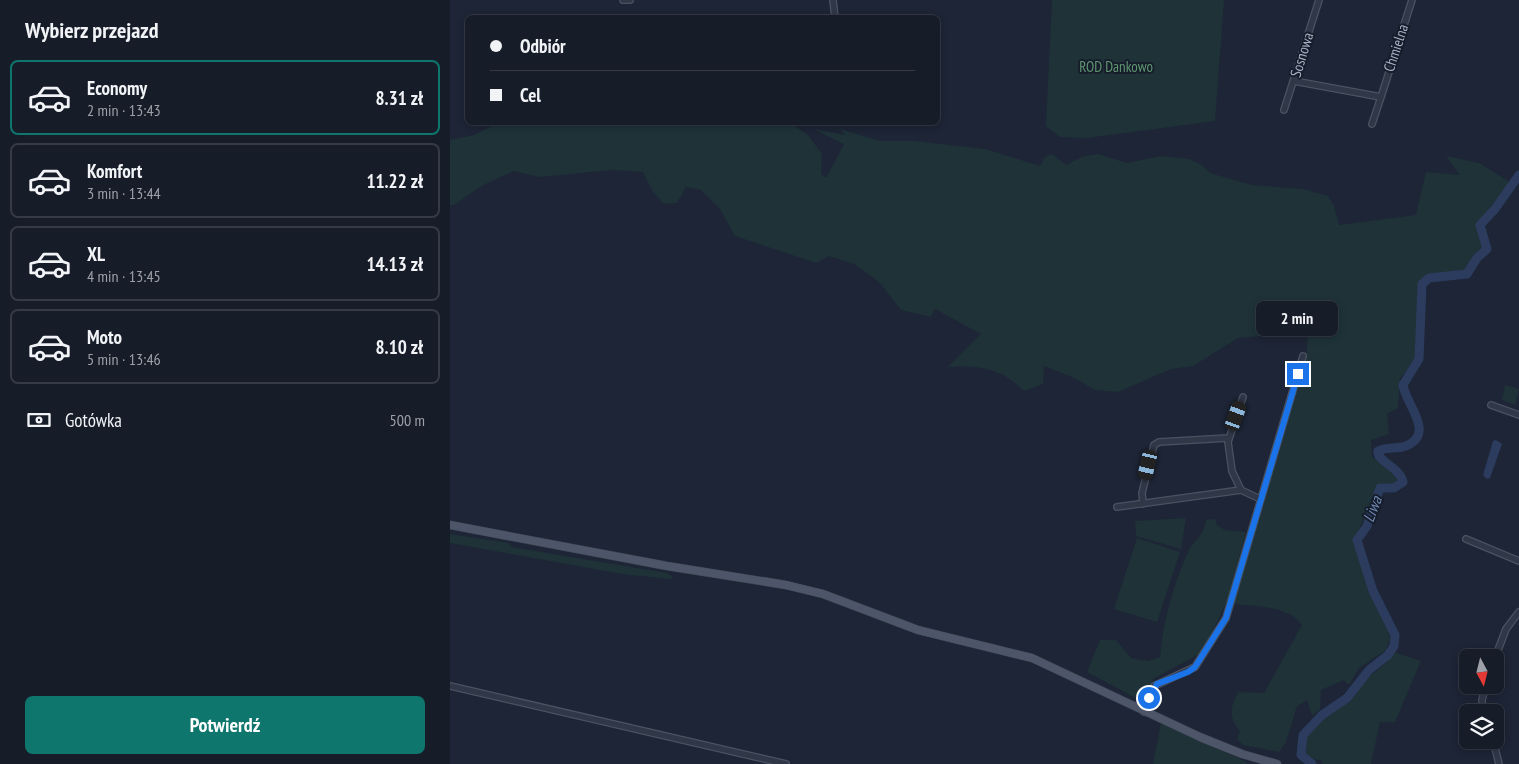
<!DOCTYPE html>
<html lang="pl">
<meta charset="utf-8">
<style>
:root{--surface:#161c28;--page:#232934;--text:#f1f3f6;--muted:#9ea1a8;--line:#353a45;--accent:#0f766e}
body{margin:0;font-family:"PT Sans Narrow",sans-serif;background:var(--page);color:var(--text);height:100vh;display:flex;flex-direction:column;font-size:19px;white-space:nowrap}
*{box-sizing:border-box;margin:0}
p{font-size:16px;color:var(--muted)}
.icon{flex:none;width:28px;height:28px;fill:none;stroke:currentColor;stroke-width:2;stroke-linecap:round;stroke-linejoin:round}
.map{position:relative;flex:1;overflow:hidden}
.details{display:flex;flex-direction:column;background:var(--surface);width:450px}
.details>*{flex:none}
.top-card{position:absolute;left:15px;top:15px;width:475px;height:110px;border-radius:8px;box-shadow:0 2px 8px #0003,0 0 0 1px var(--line);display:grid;align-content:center;height:110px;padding:0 25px;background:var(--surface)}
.needle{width:32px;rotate:173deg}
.controls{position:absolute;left:1009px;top:649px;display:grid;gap:10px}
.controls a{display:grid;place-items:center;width:45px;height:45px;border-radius:8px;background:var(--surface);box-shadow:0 2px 8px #0003,0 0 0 1px var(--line);font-size:25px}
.end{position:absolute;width:22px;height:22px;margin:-11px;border:6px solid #1a73e8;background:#fff;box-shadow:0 0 0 2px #fff}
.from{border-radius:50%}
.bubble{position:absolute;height:35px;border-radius:8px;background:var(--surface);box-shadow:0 2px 8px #0003,0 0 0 1px var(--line);font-size:16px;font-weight:800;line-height:35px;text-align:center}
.car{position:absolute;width:15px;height:30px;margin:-15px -8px;border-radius:6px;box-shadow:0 0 4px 1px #0007;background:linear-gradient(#222 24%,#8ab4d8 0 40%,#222 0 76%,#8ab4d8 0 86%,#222 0)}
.top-card b{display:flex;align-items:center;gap:18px;height:48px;font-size:19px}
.top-card b+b{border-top:1px solid var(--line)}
.top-card i{width:12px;height:12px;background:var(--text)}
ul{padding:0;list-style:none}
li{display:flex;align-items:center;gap:15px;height:75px;margin:0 10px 8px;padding:0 15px;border:2px solid var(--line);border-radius:8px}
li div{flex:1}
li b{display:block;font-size:19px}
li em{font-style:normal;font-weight:800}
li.current{border-color:var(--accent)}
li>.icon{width:45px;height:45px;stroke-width:1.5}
h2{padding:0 25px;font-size:22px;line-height:60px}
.pay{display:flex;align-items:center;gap:12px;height:55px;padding:0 25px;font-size:19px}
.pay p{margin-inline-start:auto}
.cta{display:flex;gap:10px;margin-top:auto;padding:10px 25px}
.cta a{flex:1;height:58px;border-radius:8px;background:var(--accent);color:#fff;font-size:20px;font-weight:800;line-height:58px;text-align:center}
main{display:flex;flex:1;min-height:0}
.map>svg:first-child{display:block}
.green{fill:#1e3238}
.water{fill:#2c3c5e}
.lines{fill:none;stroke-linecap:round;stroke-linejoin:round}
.river{stroke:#2c3c5e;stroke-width:9}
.minor-casing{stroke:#4b5262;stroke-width:8}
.major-casing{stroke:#394150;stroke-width:9}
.minor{stroke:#303747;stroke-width:5.5}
.major{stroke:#4d5668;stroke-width:8}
.route{stroke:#1a73e8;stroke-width:6}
.labels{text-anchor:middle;stroke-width:4;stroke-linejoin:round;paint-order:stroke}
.street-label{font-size:15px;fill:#a9b1c5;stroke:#161d2b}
.park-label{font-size:15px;fill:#609672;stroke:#161d2b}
.water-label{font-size:16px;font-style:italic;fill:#6e85b1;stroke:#161d2b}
</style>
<main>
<section class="details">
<h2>Wybierz przejazd</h2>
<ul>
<li class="current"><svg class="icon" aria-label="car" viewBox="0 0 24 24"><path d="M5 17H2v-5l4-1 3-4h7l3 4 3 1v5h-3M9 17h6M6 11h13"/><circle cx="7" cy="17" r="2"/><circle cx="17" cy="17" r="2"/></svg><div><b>Economy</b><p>2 min · 13:43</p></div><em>8.31 zł</em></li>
<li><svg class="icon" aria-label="car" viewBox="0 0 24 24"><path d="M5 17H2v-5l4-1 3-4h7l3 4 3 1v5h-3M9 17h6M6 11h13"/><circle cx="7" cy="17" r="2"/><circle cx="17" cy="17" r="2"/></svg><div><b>Komfort</b><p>3 min · 13:44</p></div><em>11.22 zł</em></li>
<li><svg class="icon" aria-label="car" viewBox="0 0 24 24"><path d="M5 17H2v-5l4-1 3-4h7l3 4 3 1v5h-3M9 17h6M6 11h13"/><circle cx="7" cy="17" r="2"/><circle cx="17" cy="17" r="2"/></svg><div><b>XL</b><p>4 min · 13:45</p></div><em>14.13 zł</em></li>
<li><svg class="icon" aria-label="car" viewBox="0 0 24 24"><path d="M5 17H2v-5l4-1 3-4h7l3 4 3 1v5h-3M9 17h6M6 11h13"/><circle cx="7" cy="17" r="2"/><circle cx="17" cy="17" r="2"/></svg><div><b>Moto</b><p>5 min · 13:46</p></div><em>8.10 zł</em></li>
</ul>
<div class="pay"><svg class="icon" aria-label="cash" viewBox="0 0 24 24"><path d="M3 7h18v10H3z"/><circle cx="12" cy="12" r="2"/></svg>Gotówka<p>500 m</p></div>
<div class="cta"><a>Potwierdź</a></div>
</section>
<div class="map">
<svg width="1069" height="764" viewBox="0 0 1069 764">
<rect width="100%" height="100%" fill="#1d2536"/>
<path class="green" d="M 602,0 L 774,0 L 765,121 L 637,138 L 610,137 L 596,126 Z
M 48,123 L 343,123 L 343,125 L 358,135 L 372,154 L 371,174 L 376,178 L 394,144 L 363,129 L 395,135 L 390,129 L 430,141 L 464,141 L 535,149 L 590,166 L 595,157 L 602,154 L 616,165 L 634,156 L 648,154 L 677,163 L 711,156 L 739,159 L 752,165 L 760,173 L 802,185 L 853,189 L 878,196 L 884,206 L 889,225 L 966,215 L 976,172 L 1010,175 L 996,156 L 1029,163 L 1060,182 L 1027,224 L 1036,248 L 1023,258 L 1019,269 C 1004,276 988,273 973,279 L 970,293 L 965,362 L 950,378 L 948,408 L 937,414 L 939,434 L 921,440 L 922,457 L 942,470 L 947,479 L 945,484 L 931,483 L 906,535 L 906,552 L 912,562 L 918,591 L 938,628 L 940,638 L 936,650 L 909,668 L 899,685 L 894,680 L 871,690 L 870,709 L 862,716 L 857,700 L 847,706 L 836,742 L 829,752 L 793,745 L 787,739 L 790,731 C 778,717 780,708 788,692 L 814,693 L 852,625 C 838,605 806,607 784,604 L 857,353 L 858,325 L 842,326 L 809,336 L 788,338 L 743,366 L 721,369 L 668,392 L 645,390 L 624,378 L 594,366 L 593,384 L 574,391 C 551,368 530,365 498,367 L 531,334 L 485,309 L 481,317 L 451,310 L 430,283 L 404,264 L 379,256 L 366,263 L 285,236 L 270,209 L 251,190 L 236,187 L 227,203 L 214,204 L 203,192 L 193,172 L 162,170 L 89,177 L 64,171 L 31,186 L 4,205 L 0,205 L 0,140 L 24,135 Z
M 1055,385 L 1069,389 L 1065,405 L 1052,400 Z
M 736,518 L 731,549 L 686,536 L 685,521 Z
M 765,519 L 767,525 L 775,530 L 796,532 L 778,599 L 753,652 L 703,679 L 693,702 L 637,672 L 650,640 L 666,640 L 681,658 L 698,661 L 710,657 C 713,622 723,585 738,552 C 744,538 752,541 756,520 Z
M 0,534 L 58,543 L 62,547 L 217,573 L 223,577 L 221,579 L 172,574 L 0,543 Z
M 687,538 L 730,552 L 707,622 L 664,609 Z
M 944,652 L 971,661 L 945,722 L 930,722 L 921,764 L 873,764 L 871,760 L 861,759 L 854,751 C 855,718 880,718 900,700 C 907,694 911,685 917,679 C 928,668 936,666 944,652 Z
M 711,723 L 794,761 L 799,764 L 703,764 Z"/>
<path class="water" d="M 1046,440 L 1052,444 L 1040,478 L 1037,479 L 1033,475 L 1043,441 Z"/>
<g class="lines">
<path class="river" d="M 862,764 L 851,755 L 853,735 L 872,715 L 897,698 L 919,670 L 938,655 L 944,646 L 945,635 L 923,591 L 907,540 L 917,526 L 930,488 L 944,488 L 953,482 C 950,467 926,461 928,451 C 937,446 949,450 958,445 C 985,432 955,403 953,385 L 969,359 L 972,284 L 979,278 L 1017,274 L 1027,258 L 1037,249 L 1030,225 L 1045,209 L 1069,175"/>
<defs>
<path id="minor" d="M 173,0 L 180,0
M 383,0 L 385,18
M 844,81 L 931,97 L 962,0
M 834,110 L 869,0
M 922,124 L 931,97
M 793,397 L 778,442 L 782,471 L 791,490 L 810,499
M 1041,405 L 1069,415
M 693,504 L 692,493 L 704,445 L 709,442 L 778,438
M 667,507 L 791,490
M 1016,539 L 1069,561
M 1045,658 L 1056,629 L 1069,612
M 0,686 L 336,764
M 694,712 L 704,686 L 745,667 L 776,618 L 853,356
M 1033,712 L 1032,700 L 1036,685
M 1043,740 L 1049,764"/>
<path id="major" d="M 0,525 L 217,566 L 336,585 L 373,594 L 468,630 L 582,658 L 750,737 L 792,754 L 827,764"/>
</defs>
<use href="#minor" class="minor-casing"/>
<use href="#major" class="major-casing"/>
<use href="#minor" class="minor"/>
<use href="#major" class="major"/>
</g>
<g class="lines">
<path class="route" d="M 699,698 L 707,684 L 738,672 L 745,667 L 776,618 L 848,374"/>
</g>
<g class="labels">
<g class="street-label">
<text transform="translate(946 48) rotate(-72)" y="5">Chmielna</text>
<text transform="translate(852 55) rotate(-73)" y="5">Sosnowa</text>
</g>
<g class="park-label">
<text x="666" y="72">ROD Dankowo</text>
</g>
<g class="water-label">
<text transform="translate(922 509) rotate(-69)" y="6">Liwa</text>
</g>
</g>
</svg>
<div class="controls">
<a><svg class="needle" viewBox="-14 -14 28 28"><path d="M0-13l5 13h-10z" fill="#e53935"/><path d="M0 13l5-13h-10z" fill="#9ea1a8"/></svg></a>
<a><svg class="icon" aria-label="layers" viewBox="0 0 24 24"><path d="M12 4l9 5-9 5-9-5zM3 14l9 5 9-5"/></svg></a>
</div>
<i class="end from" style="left:699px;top:698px"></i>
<i class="end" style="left:848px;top:374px"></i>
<div class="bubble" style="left:806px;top:301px;width:82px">2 min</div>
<i class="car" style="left:786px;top:416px;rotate:20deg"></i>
<i class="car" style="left:698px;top:465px;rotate:193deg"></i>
<div class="top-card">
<b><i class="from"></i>Odbiór</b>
<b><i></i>Cel</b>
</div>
</div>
</main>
